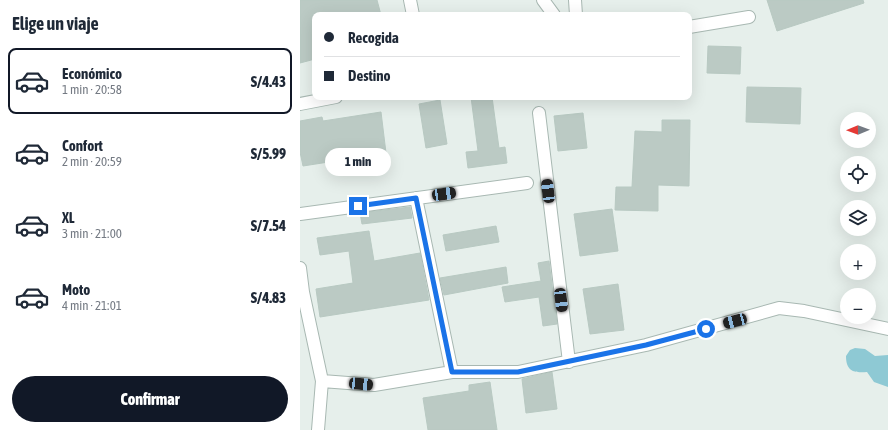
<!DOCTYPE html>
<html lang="es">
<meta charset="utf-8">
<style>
:root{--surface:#fff;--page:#f2f2f3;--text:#1f2937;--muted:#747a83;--line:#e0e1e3;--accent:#111827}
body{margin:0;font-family:"Asap Condensed",sans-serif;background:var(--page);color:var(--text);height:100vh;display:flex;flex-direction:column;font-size:15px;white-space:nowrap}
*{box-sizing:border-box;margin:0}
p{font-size:13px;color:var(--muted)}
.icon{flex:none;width:22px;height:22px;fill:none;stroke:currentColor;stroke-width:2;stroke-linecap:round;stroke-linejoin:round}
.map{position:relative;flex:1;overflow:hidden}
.side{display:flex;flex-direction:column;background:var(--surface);width:300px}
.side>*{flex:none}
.guide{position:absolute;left:12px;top:12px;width:380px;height:88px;border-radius:8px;box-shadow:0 4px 16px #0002;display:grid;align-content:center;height:88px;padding:0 12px;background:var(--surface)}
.needle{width:26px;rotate:269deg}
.buttons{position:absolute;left:540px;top:112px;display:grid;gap:8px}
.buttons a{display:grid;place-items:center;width:36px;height:36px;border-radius:50%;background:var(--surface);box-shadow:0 4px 16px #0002;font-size:20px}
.end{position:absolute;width:18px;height:18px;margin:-9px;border:5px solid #1a73e8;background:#fff;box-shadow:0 0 0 2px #fff}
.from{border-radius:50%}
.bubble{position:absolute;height:28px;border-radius:14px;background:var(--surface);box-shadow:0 4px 16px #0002;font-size:13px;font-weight:800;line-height:28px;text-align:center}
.car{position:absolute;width:12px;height:24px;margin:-12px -6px;border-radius:5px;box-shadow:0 0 3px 1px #0007;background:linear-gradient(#222 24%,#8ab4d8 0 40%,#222 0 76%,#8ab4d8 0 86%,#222 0)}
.guide b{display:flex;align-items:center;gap:14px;height:38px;font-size:15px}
.guide b+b{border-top:1px solid var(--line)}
.guide i{width:10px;height:10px;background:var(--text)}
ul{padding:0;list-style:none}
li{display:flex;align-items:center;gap:12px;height:66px;margin:0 8px 6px;padding:0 4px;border:2px solid transparent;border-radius:8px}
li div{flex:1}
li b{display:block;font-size:15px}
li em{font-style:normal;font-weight:800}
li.selected{border-color:var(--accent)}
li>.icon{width:36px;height:36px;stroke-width:1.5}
h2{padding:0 12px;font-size:18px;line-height:48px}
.action{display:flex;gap:8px;margin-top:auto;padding:8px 12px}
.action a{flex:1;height:46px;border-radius:24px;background:var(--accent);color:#fff;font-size:16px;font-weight:800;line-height:46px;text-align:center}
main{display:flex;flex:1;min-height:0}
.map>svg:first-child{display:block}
.water{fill:#8ec9d4}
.building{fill:#bbcac4;stroke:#b8c9c2}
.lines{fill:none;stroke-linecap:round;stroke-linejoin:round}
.minor-casing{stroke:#a8b8b2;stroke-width:14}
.minor{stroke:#fff;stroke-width:12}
.route{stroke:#1a73e8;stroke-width:5}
</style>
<main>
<section class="side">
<h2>Elige un viaje</h2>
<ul>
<li class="selected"><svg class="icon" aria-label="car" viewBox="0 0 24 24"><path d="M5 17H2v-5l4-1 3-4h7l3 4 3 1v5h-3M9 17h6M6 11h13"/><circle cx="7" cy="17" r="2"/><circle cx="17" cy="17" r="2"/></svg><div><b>Económico</b><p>1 min · 20:58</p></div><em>S/4.43</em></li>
<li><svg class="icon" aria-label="car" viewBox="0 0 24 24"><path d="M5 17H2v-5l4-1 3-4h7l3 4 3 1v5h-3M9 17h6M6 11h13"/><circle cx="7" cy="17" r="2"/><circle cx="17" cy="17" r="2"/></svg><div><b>Confort</b><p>2 min · 20:59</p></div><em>S/5.99</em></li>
<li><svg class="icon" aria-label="car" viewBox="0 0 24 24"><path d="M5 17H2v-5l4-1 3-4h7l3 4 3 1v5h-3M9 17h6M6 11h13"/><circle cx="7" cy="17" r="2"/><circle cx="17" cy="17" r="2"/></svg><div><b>XL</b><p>3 min · 21:00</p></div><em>S/7.54</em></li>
<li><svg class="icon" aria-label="car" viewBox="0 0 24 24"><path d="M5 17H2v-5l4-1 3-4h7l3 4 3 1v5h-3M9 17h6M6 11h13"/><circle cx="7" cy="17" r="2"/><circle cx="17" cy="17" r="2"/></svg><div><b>Moto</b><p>4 min · 21:01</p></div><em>S/4.83</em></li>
</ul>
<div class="action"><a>Confirmar</a></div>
</section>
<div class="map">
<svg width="588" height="430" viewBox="0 0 588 430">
<rect width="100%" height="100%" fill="#e6efeb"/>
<path class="water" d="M 555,348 L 565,349 L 575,356 L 588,355 L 588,387 L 574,382 L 567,372 C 555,373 546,372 546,356 L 550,350 Z"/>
<path class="building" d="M 0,0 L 77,0 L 81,15 L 15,15 L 15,59 L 0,63 Z
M 467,0 L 563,0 L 564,3 L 477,31 Z
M 408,46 L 441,47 L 440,74 L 407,73 Z
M 447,87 L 501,88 L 500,124 L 446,122 Z
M 171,97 L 192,97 L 199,148 L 205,147 L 207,163 L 168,168 L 166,152 L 178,151 Z
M 140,100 L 147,144 L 126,148 L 119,104 Z
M 81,112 L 86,153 L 3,166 L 0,152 L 0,121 L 22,117 L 23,121 Z
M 283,113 L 287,148 L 258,151 L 254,116 Z
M 362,120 L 390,120 L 389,186 L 358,185 L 358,211 L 315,210 L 316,187 L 332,187 L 335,131 L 362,132 Z
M 110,207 L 112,218 L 62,224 L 60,213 Z
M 312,209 L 318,251 L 280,256 L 274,214 Z
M 196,226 L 199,242 L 146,251 L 143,235 Z
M 69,231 L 74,261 L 120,253 L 129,300 L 20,317 L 16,289 L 53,283 L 49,251 L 20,255 L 17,238 Z
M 249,261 L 257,324 L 243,326 L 239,297 L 205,302 L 202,287 L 241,281 L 238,263 Z
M 206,267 L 208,283 L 144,295 L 140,278 Z
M 318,284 L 324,330 L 290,334 L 283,289 Z
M 252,372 L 257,409 L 226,413 L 222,379 Z
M 190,382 L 197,430 L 128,430 L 123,398 L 169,391 L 169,385 Z"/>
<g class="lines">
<defs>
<path id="minor" d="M 110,0 L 113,15
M 243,0 L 254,15
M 275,0 L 276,15
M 389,27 L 449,17
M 0,104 L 36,97
M 239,113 L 269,362
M 116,198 L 152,372
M 0,214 L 227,183
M 0,268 L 3,292 L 22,381 L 18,430
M 22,381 L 74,385 L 152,372 L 218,372 L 346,345 L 479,308 L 504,311 L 588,329"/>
</defs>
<use href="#minor" class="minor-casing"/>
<use href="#minor" class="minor"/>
</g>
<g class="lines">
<path class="route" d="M 58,206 L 116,198 L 152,372 L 218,372 L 346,345 L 406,329"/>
</g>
</svg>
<div class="buttons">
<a><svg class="needle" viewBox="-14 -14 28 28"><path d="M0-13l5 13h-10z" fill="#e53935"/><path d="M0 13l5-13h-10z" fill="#747a83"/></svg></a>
<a><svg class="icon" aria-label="locate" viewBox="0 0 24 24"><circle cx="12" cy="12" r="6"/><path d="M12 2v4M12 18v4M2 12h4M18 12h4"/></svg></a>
<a><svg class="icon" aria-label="layers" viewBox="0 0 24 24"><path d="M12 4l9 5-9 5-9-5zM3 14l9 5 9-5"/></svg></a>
<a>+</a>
<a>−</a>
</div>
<i class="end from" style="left:406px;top:329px"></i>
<i class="end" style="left:58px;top:206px"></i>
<div class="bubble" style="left:25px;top:148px;width:66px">1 min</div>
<i class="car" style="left:248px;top:191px;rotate:353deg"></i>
<i class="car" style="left:144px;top:194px;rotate:82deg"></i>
<i class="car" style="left:261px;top:300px;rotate:173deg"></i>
<i class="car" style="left:435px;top:321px;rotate:255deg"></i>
<i class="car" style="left:61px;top:384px;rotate:95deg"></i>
<div class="guide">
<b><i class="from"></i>Recogida</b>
<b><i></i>Destino</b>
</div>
</div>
</main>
